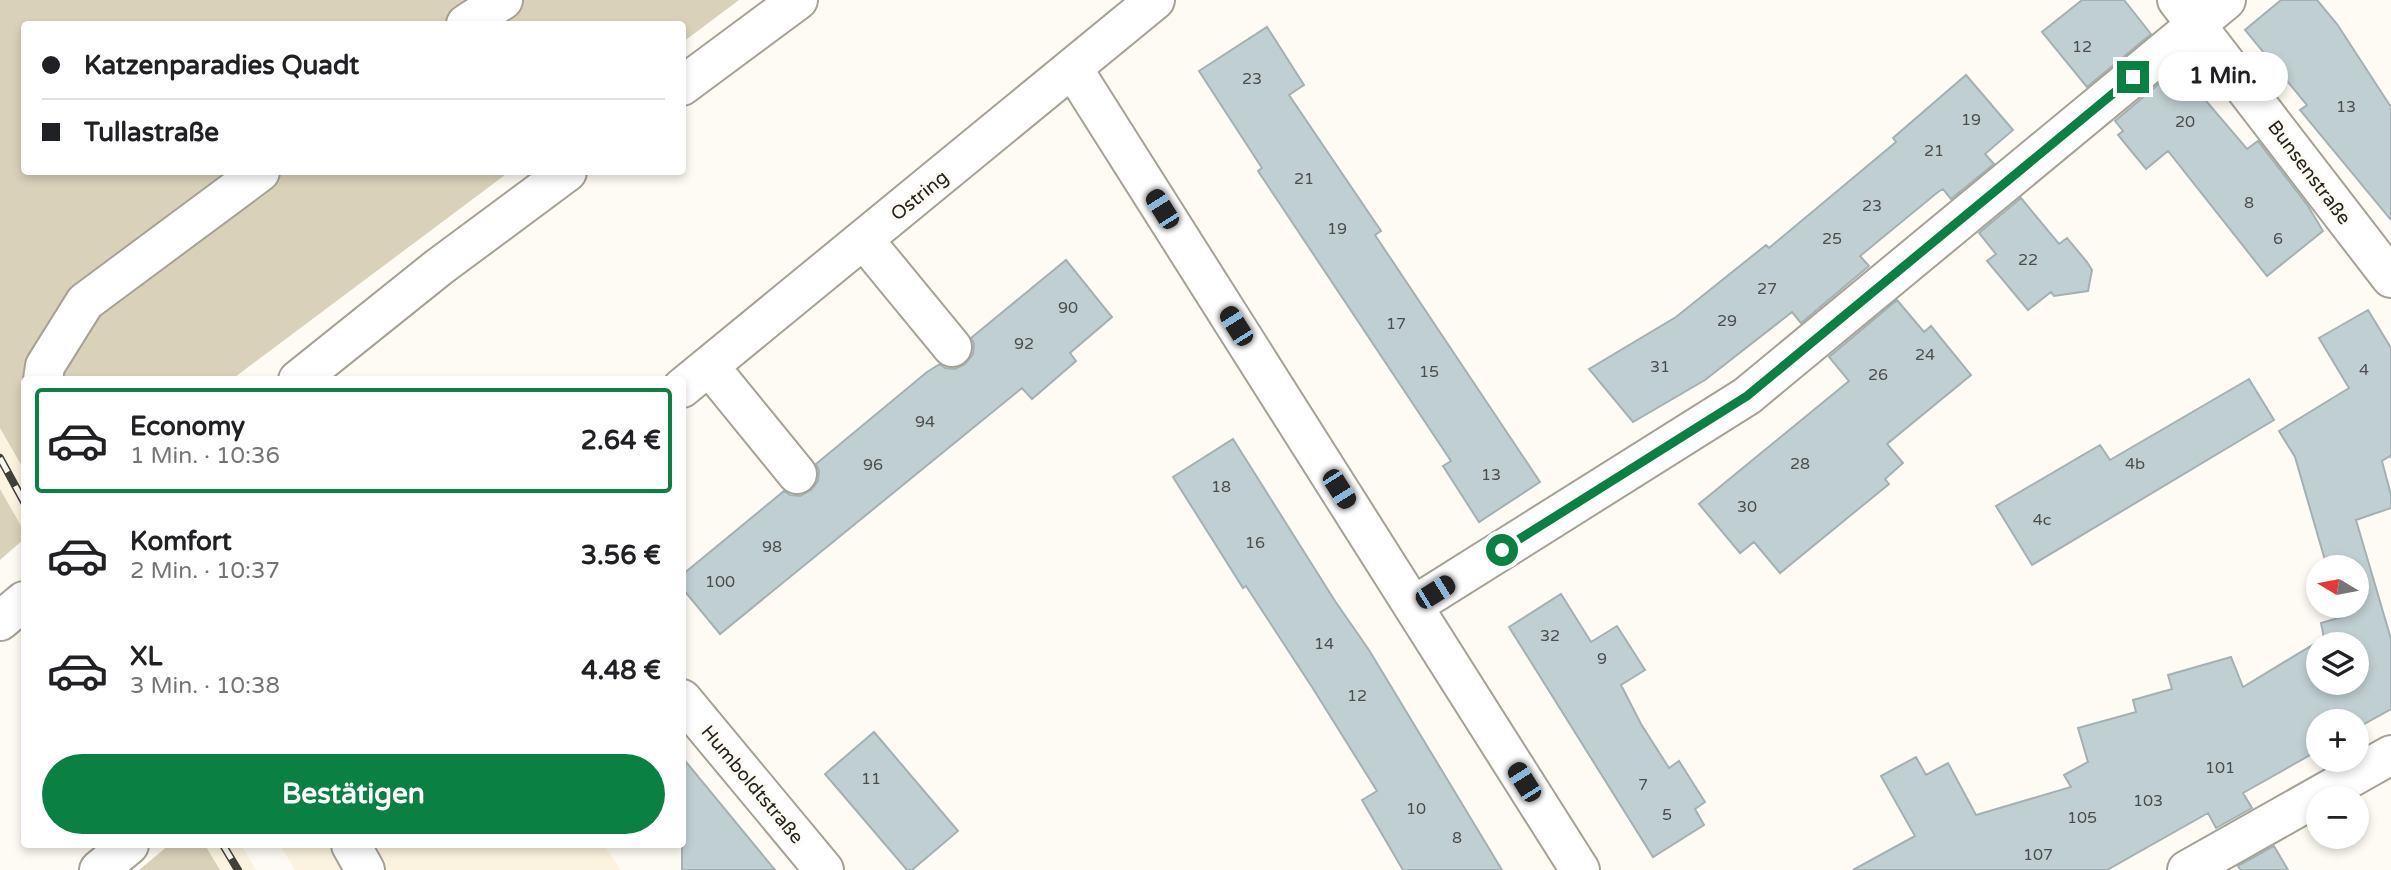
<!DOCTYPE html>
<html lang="de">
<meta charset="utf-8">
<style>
:root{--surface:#fff;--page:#f2f2f2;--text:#202124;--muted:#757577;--line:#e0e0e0;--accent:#0b8043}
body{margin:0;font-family:"Varela Round",sans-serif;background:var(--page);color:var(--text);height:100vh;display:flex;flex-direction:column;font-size:26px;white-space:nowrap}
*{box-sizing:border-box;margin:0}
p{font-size:23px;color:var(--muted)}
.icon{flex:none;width:38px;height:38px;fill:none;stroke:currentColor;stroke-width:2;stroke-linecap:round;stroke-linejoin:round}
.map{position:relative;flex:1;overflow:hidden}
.panel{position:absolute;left:21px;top:376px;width:665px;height:472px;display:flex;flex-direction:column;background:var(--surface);border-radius:7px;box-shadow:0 4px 10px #0003}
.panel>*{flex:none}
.guide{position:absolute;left:21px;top:21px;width:665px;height:154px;border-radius:7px;box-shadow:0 4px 10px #0003;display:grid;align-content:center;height:154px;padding:0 21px;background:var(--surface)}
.needle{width:46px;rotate:280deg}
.buttons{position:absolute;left:2306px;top:555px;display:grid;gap:14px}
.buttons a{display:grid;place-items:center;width:63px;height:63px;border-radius:50%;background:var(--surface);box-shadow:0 4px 10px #0003;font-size:35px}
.end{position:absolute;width:32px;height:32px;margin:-16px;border:9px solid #0b8043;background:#fff;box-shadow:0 0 0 4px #fff}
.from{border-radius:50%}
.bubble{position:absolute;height:49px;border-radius:24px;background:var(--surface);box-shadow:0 4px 10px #0003;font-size:23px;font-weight:700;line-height:49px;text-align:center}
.car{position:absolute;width:21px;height:42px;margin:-21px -10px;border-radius:9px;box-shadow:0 0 5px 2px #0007;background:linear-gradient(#222 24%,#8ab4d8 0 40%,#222 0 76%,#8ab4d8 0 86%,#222 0)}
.guide b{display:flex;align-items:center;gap:24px;height:66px;font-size:26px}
.guide b+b{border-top:2px solid var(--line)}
.guide i{width:18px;height:18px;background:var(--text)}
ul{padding:12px 0 0;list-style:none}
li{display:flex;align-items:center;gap:21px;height:105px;margin:0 14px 10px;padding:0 7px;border:4px solid transparent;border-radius:7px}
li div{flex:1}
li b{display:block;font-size:26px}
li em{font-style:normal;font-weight:700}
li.active{border-color:var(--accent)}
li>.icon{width:63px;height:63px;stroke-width:1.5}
.action{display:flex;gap:14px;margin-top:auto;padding:14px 21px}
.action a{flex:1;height:80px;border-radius:42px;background:var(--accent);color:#fff;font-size:28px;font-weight:700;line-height:80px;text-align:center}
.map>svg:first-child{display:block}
.built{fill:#fbf3df}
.green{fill:#dad1ba}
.building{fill:#c0cfd2;stroke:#a3b1b5;stroke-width:2;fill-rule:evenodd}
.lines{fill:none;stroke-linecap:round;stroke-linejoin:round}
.minor-casing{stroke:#a6a296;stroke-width:42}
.minor{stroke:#fff;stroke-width:38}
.rail-casing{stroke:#42403b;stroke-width:8}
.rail{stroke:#fefbf4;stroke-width:5;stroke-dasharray:16;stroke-linecap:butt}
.route{stroke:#0b8043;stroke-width:9}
.labels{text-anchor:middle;stroke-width:6;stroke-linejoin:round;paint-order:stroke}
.number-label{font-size:16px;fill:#4c4e4c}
.street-label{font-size:19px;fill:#25231f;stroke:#fefbf4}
</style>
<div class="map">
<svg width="2391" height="870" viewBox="0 0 2391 870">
<rect width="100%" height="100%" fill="#fefbf4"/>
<path class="built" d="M 0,428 L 24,470 L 24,531 L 0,489 Z
M 205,845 L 241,845 L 256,870 L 220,870 Z
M 280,845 L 604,845 L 621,870 L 295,870 Z"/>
<path class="green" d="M 0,0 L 739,0 L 683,42 L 682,24 L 24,24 L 24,172 L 509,172 L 231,380 L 24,380 L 24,470 L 0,428 Z
M 0,489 L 24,531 L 24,539 L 0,560 Z
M 169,845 L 205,845 L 220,870 L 139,870 Z"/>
<path class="building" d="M 2082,0 L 2124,0 L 2151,34 L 2087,87 L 2042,32 Z
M 2281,0 L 2317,0 L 2337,24 L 2391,107 L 2391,220 L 2300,110 L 2307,105 L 2245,30 Z
M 1267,27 L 1304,85 L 1289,95 L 1381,231 L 1375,235 L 1540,482 L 1479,522 L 1443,466 L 1451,461 L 1258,171 L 1262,168 L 1199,71 Z
M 2178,68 L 2247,149 L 2258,141 L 2308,206 L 2323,231 L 2267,276 L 2168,151 L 2146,169 L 2118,135 L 2123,131 L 2115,121 Z
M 1966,75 L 2013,130 L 1985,154 L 1994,164 L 1951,199 L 1943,189 L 1938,192 L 1860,256 L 1869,266 L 1801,323 L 1792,312 L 1705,380 L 1633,422 L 1589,369 L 1676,317 L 1766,245 L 1769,248 L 1896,142 L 1893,138 Z
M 2021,198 L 2059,244 L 2067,238 L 2087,262 L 2092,270 L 2088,291 L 2054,296 L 2051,292 L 2028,310 L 1987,261 L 1996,254 L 1979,233 Z
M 1066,260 L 1112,317 L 1070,353 L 1076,361 L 1032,399 L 1022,388 L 720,634 L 682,588 L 682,575 L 784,491 L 790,495 L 800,496 L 811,490 L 818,481 L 819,471 L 816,464 L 927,372 L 940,364 L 945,368 L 955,369 L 965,364 L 973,354 L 974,344 L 971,338 Z
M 1897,300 L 1924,332 L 1931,326 L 1971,375 L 1887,444 L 1903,463 L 1885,479 L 1889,484 L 1780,573 L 1754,542 L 1740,553 L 1699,504 L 1849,381 L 1829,357 Z
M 2368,310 L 2391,348 L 2391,458 L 2390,456 L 2382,461 L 2391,495 L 2391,508 L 2356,520 L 2391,639 L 2391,709 L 2357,728 L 2357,721 L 2319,721 L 2319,750 L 2243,793 L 2252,808 L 2216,828 L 2208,813 L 2107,870 L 1853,870 L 1915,836 L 1881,776 L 1916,757 L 1926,775 L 1948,763 L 1976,815 L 2071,787 L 2064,775 L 2088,762 L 2078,728 L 2136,712 L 2133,700 L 2172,689 L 2168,675 L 2231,657 L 2243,687 L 2324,638 L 2321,623 L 2342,617 L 2338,606 L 2357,606 L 2357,567 L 2327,567 L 2295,457 L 2279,431 L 2349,388 L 2319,338 ZM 2319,644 L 2357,644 L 2357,682 L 2319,682 Z
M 2249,379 L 2274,420 L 2032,565 L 1996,506 L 2100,445 L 2110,460 Z
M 1233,439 L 1335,601 L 1369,650 L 1502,870 L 1403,870 L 1362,800 L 1377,791 L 1312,687 L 1246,586 L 1243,588 L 1173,477 Z
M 1561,594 L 1591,642 L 1617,626 L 1645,670 L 1621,685 L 1641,724 L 1669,768 L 1679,761 L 1705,802 L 1695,809 L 1704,825 L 1653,857 L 1509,627 Z
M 874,732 L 958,831 L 912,870 L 907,870 L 825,774 Z
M 682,757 L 775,870 L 682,870 Z
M 2274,846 L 2288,870 L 2240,870 L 2238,866 Z"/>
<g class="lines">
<defs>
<path id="minor" d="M 2177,0 L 2391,278
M 466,24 L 503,0
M 1073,69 L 1580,870
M 682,86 L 798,0
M 864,240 L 952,347
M 709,366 L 797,474
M 43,380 L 45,366 L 85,302 L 260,172
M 298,380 L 439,267 L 567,172
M 682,388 L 1155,0
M 1413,606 L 1747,396 L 2226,0
M 0,621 L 24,601
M 682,699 L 824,870
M 351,845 L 365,870
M 99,870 L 129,845
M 2187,870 L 2391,755"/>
</defs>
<use href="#minor" class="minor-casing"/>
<use href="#minor" class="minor"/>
<defs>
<path id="rail" d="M 0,458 L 24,502
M 223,845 L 238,870"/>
</defs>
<use href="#rail" class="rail-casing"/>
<use href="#rail" class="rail"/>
</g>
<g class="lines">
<path class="route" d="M 1502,550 L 1747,396 L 2133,77"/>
</g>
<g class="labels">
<g class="number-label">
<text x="2082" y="52">12</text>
<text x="1252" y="84">23</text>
<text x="2346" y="112">13</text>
<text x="1971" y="125">19</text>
<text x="2185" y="127">20</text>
<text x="1934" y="156">21</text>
<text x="1304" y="184">21</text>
<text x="2249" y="208">8</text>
<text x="1872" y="211">23</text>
<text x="1337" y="234">19</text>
<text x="1832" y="244">25</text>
<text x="2278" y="244">6</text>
<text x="2028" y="265">22</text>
<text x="1767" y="294">27</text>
<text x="1068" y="313">90</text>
<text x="1727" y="326">29</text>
<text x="1396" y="329">17</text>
<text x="1024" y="349">92</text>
<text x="1925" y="360">24</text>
<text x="1660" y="372">31</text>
<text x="2364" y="375">4</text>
<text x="1429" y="377">15</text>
<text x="1878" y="380">26</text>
<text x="925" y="427">94</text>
<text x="1800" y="469">28</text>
<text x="2135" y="469">4b</text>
<text x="873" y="470">96</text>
<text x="1491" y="480">13</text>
<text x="1221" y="492">18</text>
<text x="1747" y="512">30</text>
<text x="2042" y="525">4c</text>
<text x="1255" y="548">16</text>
<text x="772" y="552">98</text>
<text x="720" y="587">100</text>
<text x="1550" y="641">32</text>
<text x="1324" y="649">14</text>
<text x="1602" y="664">9</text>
<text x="1357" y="701">12</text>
<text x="2220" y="773">101</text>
<text x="871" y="784">11</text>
<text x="1643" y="790">7</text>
<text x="2148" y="806">103</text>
<text x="1416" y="814">10</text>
<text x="1667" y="820">5</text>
<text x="2082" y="823">105</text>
<text x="1457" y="843">8</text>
<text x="2038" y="860">107</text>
</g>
<g class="street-label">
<text transform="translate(2310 172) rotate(53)" y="7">Bunsenstraße</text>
<text transform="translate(919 195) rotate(-39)" y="7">Ostring</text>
<text transform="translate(753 784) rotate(50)" y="7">Humboldtstraße</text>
</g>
</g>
</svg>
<div class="buttons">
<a><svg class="needle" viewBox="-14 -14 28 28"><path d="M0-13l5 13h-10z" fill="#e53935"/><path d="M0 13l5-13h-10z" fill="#757577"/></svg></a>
<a><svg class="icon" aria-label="layers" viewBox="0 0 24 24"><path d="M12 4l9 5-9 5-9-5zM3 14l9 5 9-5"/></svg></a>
<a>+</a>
<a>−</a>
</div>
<i class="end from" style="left:1502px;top:550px"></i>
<i class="end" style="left:2133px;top:77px"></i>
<div class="bubble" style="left:2158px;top:52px;width:130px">1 Min.</div>
<i class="car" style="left:1162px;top:209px;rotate:328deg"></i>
<i class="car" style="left:1236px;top:326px;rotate:328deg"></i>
<i class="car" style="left:1339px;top:489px;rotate:148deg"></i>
<i class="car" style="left:1435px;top:592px;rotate:58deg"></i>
<i class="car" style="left:1524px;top:782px;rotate:328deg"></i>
<div class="guide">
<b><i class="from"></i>Katzenparadies Quadt</b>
<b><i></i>Tullastraße</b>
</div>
<section class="panel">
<ul>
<li class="active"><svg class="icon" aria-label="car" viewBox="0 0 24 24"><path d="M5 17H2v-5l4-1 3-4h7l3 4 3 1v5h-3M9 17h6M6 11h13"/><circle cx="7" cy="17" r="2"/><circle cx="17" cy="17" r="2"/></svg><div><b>Economy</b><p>1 Min. · 10:36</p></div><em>2.64 €</em></li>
<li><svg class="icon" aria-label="car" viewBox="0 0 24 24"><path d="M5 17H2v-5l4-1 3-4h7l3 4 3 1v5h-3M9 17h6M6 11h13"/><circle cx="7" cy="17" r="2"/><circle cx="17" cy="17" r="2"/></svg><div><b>Komfort</b><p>2 Min. · 10:37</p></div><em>3.56 €</em></li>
<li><svg class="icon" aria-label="car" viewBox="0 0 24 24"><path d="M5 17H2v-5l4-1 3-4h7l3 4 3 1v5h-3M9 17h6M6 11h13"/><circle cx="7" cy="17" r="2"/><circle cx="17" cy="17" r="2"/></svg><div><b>XL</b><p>3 Min. · 10:38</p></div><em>4.48 €</em></li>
</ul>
<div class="action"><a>Bestätigen</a></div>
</section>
</div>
